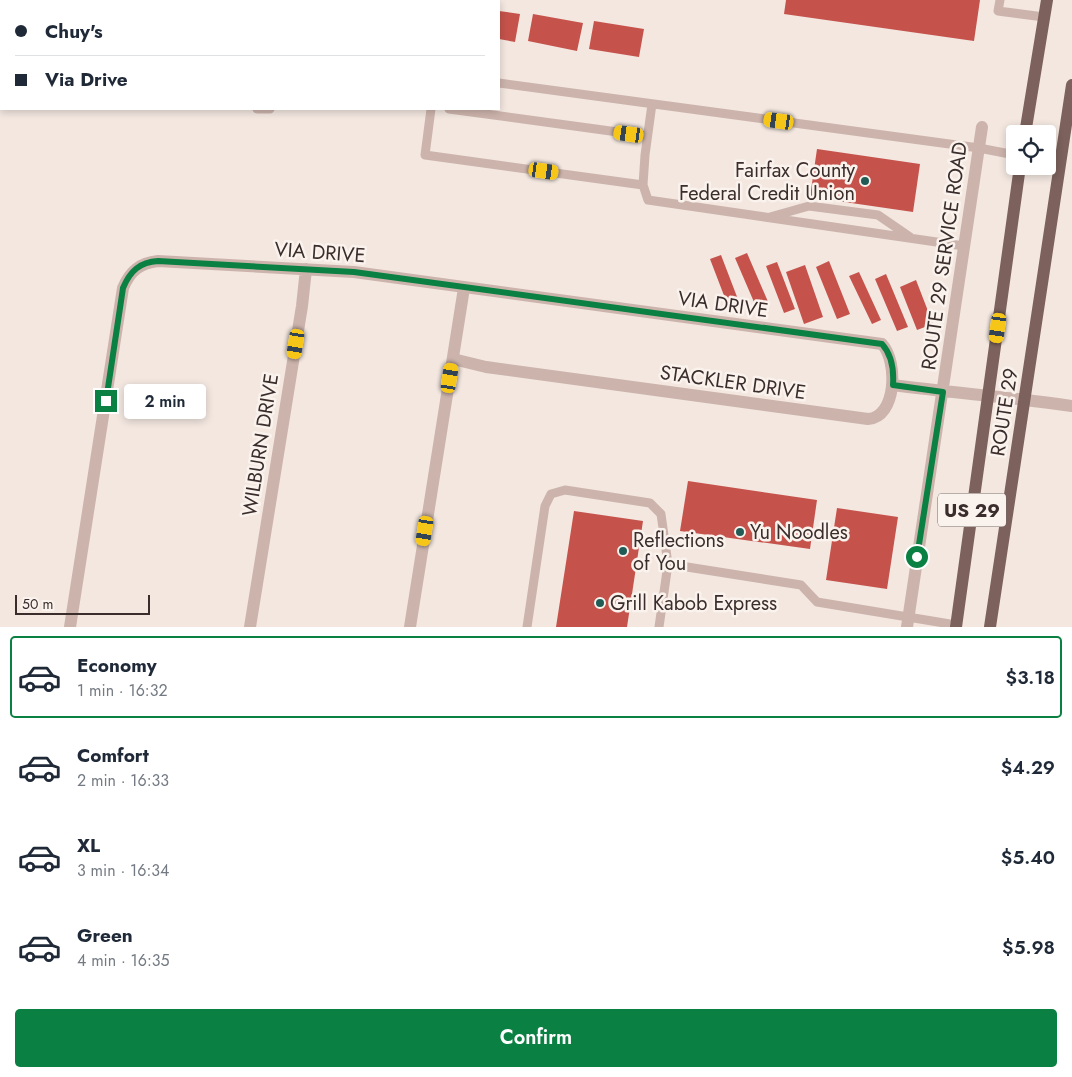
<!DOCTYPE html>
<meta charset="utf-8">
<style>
:root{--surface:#fff;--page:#f2f2f3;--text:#1f2937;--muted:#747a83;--line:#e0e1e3;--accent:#0b8043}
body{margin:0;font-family:Jost,sans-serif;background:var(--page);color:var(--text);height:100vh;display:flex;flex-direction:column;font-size:19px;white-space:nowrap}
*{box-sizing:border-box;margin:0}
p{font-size:16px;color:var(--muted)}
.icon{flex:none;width:28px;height:28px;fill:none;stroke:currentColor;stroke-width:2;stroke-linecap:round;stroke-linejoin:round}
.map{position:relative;height:627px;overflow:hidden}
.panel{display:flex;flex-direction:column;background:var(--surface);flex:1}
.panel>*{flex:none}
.guide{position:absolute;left:0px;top:0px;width:500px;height:110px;box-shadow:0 2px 8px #0003;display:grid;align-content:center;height:110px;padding:0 15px;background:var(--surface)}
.controls{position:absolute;left:1006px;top:125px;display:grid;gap:10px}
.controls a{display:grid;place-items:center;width:50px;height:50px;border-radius:5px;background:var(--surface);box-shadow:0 2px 8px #0003;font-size:25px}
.scale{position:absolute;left:15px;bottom:12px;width:135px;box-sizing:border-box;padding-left:5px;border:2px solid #3a2d2b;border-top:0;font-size:14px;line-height:18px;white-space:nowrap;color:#3a2d2b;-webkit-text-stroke:4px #faf2ed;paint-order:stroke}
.end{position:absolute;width:22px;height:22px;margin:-11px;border:6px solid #0b8043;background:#fff;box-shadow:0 0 0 2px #fff}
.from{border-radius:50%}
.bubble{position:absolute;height:35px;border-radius:5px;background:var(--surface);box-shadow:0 2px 8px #0003;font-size:16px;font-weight:600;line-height:35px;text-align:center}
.car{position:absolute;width:15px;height:30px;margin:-15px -8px;border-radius:6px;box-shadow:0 0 4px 1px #0007;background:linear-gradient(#f5c518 24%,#345 0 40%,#f5c518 0 76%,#345 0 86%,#f5c518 0)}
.guide b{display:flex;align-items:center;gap:18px;height:48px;font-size:19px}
.guide b+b{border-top:1px solid var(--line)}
.guide i{width:12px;height:12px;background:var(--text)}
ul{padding:9px 0 0;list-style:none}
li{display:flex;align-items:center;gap:15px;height:82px;margin:0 10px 8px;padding:0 5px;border:2px solid transparent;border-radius:5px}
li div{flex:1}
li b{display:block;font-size:19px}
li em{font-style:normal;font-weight:600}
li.selected{border-color:var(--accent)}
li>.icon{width:45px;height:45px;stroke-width:1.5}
.primary-button{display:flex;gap:10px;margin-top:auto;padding:10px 15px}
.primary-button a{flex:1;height:58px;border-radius:5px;background:var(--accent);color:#fff;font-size:20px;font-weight:600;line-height:58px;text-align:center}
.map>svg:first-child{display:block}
.building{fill:#c5534c}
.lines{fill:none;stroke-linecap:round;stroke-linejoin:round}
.lane{stroke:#ccb4ac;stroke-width:9}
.street{stroke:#ccb4ac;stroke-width:12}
.primary{stroke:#7c615c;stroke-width:12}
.route{stroke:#0b8043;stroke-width:6}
.poi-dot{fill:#205c55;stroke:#faf2ed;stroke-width:2}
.labels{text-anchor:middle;stroke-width:5;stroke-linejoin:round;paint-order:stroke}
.shield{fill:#faf2ed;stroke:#746865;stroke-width:1}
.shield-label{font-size:19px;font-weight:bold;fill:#3a2d2b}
.poi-label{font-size:20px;fill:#3a2d2b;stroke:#faf2ed;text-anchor:start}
.street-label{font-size:20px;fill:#3a2d2b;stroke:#faf2ed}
</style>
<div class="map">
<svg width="1072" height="627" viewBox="0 0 1072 627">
<rect width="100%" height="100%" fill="#f3e7e0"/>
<path class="building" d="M 786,0 L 980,0 L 974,41 L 784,14 Z
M 499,11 L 520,14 L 515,42 L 499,39 Z
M 533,14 L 583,23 L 577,51 L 528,41 Z
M 594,21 L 644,29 L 639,57 L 589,49 Z
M 817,149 L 920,164 L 913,212 L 810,197 Z
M 747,253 L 769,304 L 757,309 L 735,258 Z
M 721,255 L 739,302 L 728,306 L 710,259 Z
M 829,261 L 850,314 L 837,319 L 816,267 Z
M 777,262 L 795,309 L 784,313 L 766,266 Z
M 805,265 L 823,317 L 804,324 L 786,272 Z
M 859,272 L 881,320 L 872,324 L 849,276 Z
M 886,274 L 908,327 L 897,331 L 875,279 Z
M 916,280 L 933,324 L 917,330 L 900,287 Z
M 688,481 L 817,500 L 810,549 L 680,531 Z
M 837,508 L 898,517 L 887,589 L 826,580 Z
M 574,511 L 643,521 L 627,627 L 556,627 Z"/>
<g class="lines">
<path class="lane" d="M 1000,0 L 998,11 L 1044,17
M 499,83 L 979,148 L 1015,155
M 257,109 L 270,109
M 431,109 L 425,155 L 643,185 L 645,155 L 652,104
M 449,109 L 647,136
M 643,185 L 648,200 L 964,246
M 770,217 L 809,206 L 878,215 L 910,237
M 527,627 L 545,506 L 551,494 L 565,490 L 650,503 L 661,514 L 668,564
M 659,627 L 668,564 L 801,585 L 817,602 L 956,625"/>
<path class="street" d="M 893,385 C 952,393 1012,397 1072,406
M 70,627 L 123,288 C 130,271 140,263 158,261 L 354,272 L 882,344 C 898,361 897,417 868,419 L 486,367 L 453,359
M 250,627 L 302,306 L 306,269
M 410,627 L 464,288
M 907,627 L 982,127"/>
<path class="primary" d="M 1025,134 L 1047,0
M 956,627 L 1020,166
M 990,627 L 1072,85"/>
</g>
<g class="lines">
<path class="route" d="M 106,401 L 123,288 C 130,271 140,262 158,261 L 354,272 L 882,344 C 892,355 894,370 893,385 L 943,392 L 917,557"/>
</g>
<g class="poi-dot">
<circle cx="865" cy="181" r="5"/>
<circle cx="740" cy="532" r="5"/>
<circle cx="623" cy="551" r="5"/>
<circle cx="600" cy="603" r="5"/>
</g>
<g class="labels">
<rect class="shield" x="938" y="493.5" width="68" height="33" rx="4"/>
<g class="shield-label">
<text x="972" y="517">US 29</text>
</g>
<g class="poi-label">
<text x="855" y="177" text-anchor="end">Fairfax County<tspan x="855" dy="23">Federal Credit Union</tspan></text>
<text x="750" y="539">Yu Noodles</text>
<text x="633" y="547">Reflections<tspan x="633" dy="23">of You</tspan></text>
<text x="610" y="610">Grill Kabob Express</text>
</g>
<g class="street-label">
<text transform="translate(320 252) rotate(4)" y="7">VIA DRIVE</text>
<text transform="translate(944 256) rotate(-82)" y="7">ROUTE 29 SERVICE ROAD</text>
<text transform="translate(723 304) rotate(8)" y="7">VIA DRIVE</text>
<text transform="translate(733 382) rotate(8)" y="7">STACKLER DRIVE</text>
<text transform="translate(1004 412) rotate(-81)" y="7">ROUTE 29</text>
<text transform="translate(260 445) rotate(-81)" y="7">WILBURN DRIVE</text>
</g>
</g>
</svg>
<div class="controls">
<a><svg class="icon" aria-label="locate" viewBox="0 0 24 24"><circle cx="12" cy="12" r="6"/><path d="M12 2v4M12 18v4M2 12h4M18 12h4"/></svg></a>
</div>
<div class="scale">50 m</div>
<i class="end from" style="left:917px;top:557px"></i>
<i class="end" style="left:106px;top:401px"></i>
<div class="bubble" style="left:124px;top:384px;width:82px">2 min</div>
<i class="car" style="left:779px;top:121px;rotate:278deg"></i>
<i class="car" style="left:629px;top:134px;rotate:278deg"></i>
<i class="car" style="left:544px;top:171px;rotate:98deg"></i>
<i class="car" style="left:998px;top:328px;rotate:188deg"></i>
<i class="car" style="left:296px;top:344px;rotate:189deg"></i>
<i class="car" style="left:450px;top:378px;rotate:9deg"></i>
<i class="car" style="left:425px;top:531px;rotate:189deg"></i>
<div class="guide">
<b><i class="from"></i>Chuy's</b>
<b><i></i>Via Drive</b>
</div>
</div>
<section class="panel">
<ul>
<li class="selected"><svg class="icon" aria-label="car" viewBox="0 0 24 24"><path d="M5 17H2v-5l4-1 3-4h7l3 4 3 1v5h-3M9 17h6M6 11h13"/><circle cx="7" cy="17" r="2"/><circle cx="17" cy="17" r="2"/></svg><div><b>Economy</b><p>1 min · 16:32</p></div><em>$3.18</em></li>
<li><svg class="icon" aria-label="car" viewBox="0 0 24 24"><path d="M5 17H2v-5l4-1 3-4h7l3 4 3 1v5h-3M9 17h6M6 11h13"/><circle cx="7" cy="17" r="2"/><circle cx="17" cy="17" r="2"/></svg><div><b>Comfort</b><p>2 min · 16:33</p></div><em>$4.29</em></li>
<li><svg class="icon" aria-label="car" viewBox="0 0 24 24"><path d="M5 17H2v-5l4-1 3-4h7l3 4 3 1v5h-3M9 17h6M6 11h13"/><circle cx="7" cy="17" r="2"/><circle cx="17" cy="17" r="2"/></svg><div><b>XL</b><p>3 min · 16:34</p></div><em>$5.40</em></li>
<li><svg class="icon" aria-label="car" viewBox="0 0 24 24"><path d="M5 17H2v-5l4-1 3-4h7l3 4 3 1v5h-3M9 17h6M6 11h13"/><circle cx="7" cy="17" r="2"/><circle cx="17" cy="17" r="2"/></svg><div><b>Green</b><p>4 min · 16:35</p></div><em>$5.98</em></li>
</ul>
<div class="primary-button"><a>Confirm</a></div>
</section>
